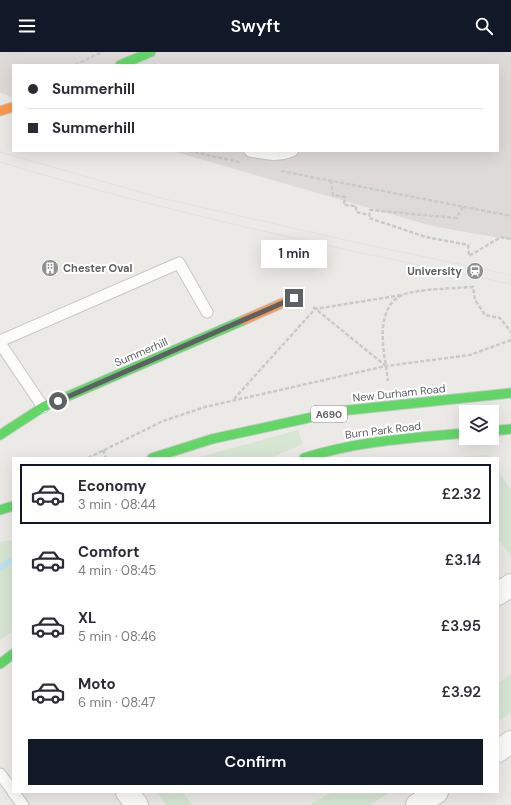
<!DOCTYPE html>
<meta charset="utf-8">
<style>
:root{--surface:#fff;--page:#f2f2f3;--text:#2b2b33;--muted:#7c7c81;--line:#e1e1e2;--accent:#111827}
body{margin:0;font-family:"DM Sans",sans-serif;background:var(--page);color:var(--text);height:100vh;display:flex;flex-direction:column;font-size:15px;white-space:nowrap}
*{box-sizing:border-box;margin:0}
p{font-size:13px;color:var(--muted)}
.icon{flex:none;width:22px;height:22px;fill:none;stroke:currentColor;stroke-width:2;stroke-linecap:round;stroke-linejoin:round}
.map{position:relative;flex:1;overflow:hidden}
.sheet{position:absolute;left:12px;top:405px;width:487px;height:336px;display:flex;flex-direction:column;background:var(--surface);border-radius:0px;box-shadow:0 4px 16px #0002}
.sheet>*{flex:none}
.top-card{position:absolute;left:12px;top:12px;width:487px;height:88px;border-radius:0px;box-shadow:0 4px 16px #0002;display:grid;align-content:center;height:88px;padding:0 16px;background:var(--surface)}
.buttons{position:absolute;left:459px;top:353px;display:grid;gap:8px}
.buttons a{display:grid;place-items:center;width:40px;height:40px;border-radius:0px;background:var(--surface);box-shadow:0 4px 16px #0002;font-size:20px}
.end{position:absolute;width:18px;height:18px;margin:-9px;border:5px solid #5d6164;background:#fff;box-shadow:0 0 0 2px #fff}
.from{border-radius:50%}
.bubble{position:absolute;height:28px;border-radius:0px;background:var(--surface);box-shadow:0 4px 16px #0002;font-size:13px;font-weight:600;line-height:28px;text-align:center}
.top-card b{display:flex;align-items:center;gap:14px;height:38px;font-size:15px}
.top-card b+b{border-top:1px solid var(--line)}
.top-card i{width:10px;height:10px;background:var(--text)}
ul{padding:7px 0 0;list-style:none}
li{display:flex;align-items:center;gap:12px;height:60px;margin:0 8px 6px;padding:0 8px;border:2px solid transparent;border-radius:0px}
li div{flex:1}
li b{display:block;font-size:15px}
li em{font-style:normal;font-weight:600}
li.on{border-color:var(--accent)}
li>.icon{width:36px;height:36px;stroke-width:1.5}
.action{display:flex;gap:8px;margin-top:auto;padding:8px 16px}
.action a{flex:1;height:46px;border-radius:0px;background:var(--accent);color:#fff;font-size:16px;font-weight:600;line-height:46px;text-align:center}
header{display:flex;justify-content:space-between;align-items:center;height:52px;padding:0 16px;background:var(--accent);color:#fff;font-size:18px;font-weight:600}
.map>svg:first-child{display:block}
.education{fill:#dedad7}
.green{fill:#d8e6d4}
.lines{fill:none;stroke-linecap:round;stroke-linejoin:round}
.stream{stroke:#bee4f3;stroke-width:6}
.lane-casing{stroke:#c8c8c7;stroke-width:13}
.street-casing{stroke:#c8c8c7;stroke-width:24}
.fast-casing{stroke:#c6c7c6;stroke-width:11}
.slow-casing{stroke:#c6c7c6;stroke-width:11}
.path{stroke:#c7cbc9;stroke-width:2.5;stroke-dasharray:4 2;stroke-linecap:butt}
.lane{stroke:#fcfcfb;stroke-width:11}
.street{stroke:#fcfcfb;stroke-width:22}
.fast{stroke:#63d668;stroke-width:9}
.slow{stroke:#ff974d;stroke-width:9}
.tram{stroke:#e3e2e2;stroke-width:1}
.route{stroke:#5d6164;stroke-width:5}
.labels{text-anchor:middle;stroke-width:4;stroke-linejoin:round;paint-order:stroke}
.shield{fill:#fff;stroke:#8e9092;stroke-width:1}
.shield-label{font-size:10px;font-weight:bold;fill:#5d6164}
.poi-label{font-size:11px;font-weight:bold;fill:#5d6164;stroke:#fff;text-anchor:start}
.street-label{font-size:11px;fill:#5d6164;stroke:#fff}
</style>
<header><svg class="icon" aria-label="menu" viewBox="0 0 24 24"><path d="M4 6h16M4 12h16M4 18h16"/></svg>Swyft<svg class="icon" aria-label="search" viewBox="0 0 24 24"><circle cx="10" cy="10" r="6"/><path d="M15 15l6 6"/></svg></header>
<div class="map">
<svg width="511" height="753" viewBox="0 0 511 753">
<rect width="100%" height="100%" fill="#eceae7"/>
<path class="education" d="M 0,0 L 511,0 L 511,188 L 432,174 L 172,99 L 498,99 L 498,13 L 13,13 L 13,46 L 0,40 Z"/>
<path class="green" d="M 298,378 L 303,392 L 271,406 L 196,406 Z
M 488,403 L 490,406 L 447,406 Z
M 498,418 L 511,438 L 511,504 L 498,487 Z
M 13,488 L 13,579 L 0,588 L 0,490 Z
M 511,622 L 511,661 L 498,669 L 498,631 Z
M 157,740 L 183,740 L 192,753 L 166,753 Z
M 332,740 L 390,740 L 370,753 L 309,753 Z"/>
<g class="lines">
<path class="stream" d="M 0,516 L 10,509"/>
<defs>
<path id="lane" d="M 250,99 C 266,102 277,105 292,99
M 0,289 L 179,211 L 207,260
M 0,291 L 43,355
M 0,722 L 13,739
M 13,740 L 23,753"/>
<path id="street" d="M 498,542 L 511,533
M 498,699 L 511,690
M 127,740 L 137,753
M 417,753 L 437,740"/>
<path id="fast" d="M 120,13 L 151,0
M 492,379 L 511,377
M 0,383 L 43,355 L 244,268
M 152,406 L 212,387 L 340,359 L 511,341
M 304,406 C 357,389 411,386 466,381
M 0,458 L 13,454
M 0,612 L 13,602"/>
<path id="slow" d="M 0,59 L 13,55
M 244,268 L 294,246"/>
</defs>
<use href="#lane" class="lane-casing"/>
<use href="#street" class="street-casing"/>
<use href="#fast" class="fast-casing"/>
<use href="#slow" class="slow-casing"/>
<path class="path" d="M 75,13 L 102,0
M 189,99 L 239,110
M 281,119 L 511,164
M 331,128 L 333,143 L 345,145 L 344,153 L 356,154 L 356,160 L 369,163
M 463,155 L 456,166 L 370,158 L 369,166 L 426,185 L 468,193 L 469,204 L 501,185 L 511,187
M 313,255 L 386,314 C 382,292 377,255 402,243 C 415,237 458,236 473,235 L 475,248 L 485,263 L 500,266 L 511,280
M 386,314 L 388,329
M 234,347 L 315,257 L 402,243
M 103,398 L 106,406
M 88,406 L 163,369 L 205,355 L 386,314 L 470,303 L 511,288"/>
<use href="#lane" class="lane"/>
<use href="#street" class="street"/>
<use href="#fast" class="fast"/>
<use href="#slow" class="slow"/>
<path class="tram" d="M 0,100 L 161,146 L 363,192 L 511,223
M 0,110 C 168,161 339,197 511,232"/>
</g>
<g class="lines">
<path class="route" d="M 58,349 L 294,246"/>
</g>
<defs>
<symbol id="building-disc" viewBox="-11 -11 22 22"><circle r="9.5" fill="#8f9192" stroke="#fff"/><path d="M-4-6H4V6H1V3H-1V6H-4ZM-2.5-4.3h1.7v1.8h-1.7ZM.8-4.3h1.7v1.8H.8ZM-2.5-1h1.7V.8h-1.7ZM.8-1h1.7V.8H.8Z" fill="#fff"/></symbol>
<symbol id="station-disc" viewBox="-11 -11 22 22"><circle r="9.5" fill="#8f9192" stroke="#fff"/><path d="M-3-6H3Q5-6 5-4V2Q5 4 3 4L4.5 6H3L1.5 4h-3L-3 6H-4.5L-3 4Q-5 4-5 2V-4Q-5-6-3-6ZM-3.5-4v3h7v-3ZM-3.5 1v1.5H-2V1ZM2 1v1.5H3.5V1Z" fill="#fff"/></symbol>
</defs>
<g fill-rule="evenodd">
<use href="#building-disc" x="40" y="206" width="20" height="20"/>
<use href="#station-disc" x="465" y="209" width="20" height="20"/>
</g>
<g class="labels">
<rect class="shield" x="311" y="354" width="36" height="16" rx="3"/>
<g class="shield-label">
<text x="329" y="366">A690</text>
</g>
<g class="poi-label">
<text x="63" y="220">Chester Oval</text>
<text x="462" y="223" text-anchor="end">University</text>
</g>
<g class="street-label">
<text transform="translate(141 300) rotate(-23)" y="4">Summerhill</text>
<text transform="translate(399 341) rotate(-6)" y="4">New Durham Road</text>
<text transform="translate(383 378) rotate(-7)" y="4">Burn Park Road</text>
</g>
</g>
</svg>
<div class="buttons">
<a><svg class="icon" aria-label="layers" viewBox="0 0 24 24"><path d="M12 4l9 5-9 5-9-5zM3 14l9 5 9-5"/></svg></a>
</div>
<i class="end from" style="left:58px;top:349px"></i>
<i class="end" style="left:294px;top:246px"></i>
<div class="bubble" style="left:261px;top:188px;width:66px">1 min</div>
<div class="top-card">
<b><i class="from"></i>Summerhill</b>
<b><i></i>Summerhill</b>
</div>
<section class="sheet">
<ul>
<li class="on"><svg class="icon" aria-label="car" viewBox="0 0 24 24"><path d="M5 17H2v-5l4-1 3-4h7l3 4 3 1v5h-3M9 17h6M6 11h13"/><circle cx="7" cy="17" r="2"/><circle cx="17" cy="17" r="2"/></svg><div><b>Economy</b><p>3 min · 08:44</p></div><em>£2.32</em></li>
<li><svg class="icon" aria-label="car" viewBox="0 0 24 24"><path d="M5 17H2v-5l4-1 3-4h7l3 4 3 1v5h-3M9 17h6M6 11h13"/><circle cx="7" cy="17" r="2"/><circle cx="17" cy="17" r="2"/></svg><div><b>Comfort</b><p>4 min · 08:45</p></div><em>£3.14</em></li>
<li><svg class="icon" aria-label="car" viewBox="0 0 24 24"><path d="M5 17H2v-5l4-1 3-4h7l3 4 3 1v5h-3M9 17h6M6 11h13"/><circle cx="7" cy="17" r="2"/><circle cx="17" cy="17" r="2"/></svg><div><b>XL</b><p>5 min · 08:46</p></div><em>£3.95</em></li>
<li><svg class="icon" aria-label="car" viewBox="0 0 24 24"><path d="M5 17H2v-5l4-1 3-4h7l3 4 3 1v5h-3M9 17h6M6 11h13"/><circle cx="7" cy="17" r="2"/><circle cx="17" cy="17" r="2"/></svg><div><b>Moto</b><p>6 min · 08:47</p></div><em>£3.92</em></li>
</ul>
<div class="action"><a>Confirm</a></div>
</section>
</div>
